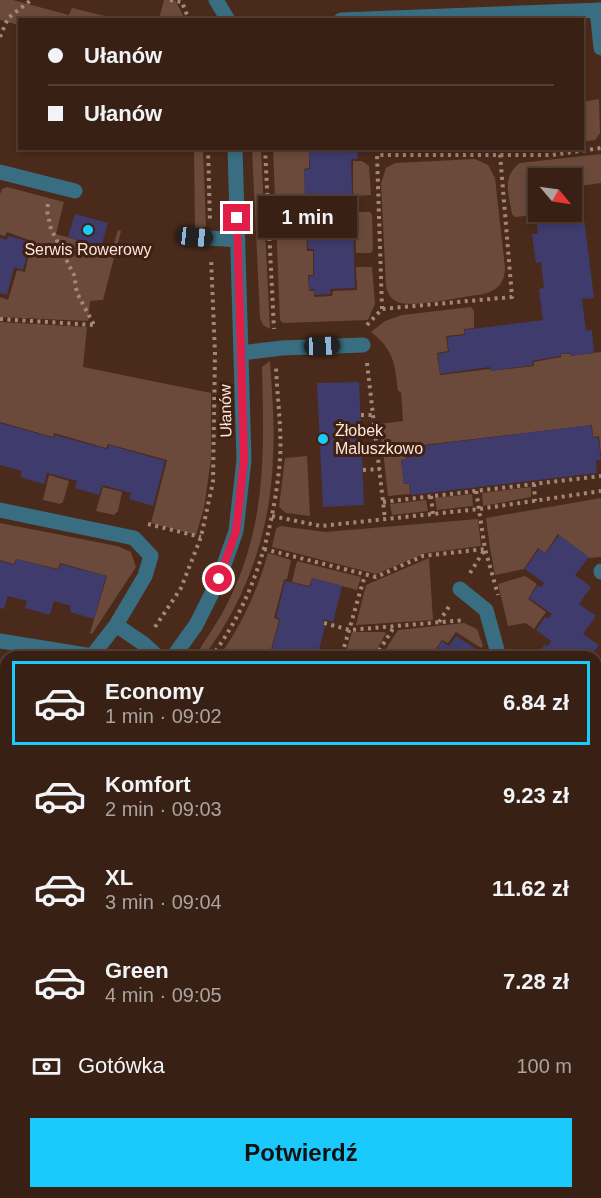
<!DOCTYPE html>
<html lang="pl">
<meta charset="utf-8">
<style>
:root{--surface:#382014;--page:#3f281d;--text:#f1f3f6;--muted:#aba3a0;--line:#523e34;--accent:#1acafc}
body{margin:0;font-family:Helvetica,sans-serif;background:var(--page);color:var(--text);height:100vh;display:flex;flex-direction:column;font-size:22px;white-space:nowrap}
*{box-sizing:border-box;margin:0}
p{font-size:20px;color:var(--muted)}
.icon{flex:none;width:33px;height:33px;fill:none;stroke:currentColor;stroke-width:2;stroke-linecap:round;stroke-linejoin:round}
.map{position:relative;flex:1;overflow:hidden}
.drawer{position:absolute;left:0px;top:651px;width:602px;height:548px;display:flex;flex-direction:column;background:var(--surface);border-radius:18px 18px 0 0;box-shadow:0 3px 9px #0003,0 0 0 2px var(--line)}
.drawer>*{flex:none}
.guide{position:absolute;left:18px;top:18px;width:566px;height:132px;border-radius:0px;box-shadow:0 3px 9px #0003,0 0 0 2px var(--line);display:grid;align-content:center;height:132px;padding:0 30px;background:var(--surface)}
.needle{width:39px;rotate:119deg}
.fabs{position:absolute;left:528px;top:168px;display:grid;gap:12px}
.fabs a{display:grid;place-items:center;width:54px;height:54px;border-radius:0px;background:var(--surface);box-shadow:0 3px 9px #0003,0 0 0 2px var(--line);font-size:30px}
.end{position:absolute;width:27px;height:27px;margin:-14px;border:8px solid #e11d48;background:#fff;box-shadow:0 0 0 3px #fff}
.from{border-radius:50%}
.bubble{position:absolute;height:42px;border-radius:0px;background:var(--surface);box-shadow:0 3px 9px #0003,0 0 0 2px var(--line);font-size:20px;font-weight:600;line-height:42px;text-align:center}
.car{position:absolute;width:18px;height:36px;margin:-18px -9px;border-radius:8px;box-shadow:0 0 4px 2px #0007;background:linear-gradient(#222 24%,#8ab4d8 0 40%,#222 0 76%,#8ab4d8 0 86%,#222 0)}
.guide b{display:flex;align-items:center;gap:21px;height:57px;font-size:22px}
.guide b+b{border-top:2px solid var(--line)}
.guide i{width:15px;height:15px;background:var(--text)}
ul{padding:10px 0 0;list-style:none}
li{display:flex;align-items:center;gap:18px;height:84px;margin:0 12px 9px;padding:0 18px;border:3px solid transparent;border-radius:0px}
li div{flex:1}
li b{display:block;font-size:22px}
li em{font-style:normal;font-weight:600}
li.on{border-color:var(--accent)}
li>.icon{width:54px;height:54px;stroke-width:1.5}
.pay{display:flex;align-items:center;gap:15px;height:66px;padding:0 30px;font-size:22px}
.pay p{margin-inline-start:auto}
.action{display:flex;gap:12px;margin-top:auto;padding:12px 30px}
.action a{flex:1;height:69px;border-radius:0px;background:var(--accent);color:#111;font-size:24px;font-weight:600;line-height:69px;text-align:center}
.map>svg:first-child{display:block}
.green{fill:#6b4a3b}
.building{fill:#3f3b6d}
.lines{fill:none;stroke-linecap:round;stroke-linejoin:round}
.path{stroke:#a2877a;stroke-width:4;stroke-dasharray:3 4.5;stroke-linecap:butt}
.minor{stroke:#396e82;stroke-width:15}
.route{stroke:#e11d48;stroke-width:8}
.poi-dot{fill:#1acafc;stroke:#3f2011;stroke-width:2}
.labels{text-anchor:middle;stroke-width:6;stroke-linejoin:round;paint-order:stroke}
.poi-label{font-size:16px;fill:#fbe5dc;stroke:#3f2011}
.street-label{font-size:16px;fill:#fbe5dc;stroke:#3f2011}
</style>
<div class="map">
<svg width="601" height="1198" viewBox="0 0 601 1198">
<rect width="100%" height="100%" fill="#4a2a1b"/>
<path class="green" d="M 0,0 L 13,0 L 69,15 L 72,8 L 117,19 L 20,20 L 19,25 L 0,20 Z
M 164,0 L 175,0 L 185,19 L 159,19 Z
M 599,99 L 600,133 L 595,140 L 582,142 L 582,102 Z
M 194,149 L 203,149 L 206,227 L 195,229 Z
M 252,149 L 261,149 L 270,329 L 263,325 L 260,318 Z
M 273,149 L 314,149 L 309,149 L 309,168 L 304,169 L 305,195 L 311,195 L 312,220 L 306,221 L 307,251 L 313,251 L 313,275 L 308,275 L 309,291 L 314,291 L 314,297 L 332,296 L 333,291 L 357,290 L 356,267 L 372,267 L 375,304 L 368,320 L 283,323 L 280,320 Z
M 601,154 L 601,183 L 572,187 L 572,178 L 538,178 L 538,185 L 531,186 L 535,215 L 515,217 L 512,214 C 509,194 501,177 520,163 Z
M 475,159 L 488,165 L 495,178 L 505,268 C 505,282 498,290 484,294 C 466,296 416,307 401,303 C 392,301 388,295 386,286 L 381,183 L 386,168 L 395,163 Z
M 353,161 L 362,161 L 369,166 L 371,195 L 353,196 Z
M 7,187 L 64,202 L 56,234 L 112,250 L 118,230 L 121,231 L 103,300 L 90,301 L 88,321 L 0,317 L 0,297 L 8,300 L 17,270 L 25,272 L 32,241 L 7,232 L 5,236 L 0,235 L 0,194 L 2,189 Z
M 355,212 L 370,212 L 372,215 L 373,250 L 371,253 L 356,253 Z
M 471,307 L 474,311 L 474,328 L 464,329 L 464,334 L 446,336 L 448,351 L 437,353 L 440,375 L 490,369 L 491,371 L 534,366 L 534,362 L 561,357 L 561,354 L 570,354 L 571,356 L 601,352 L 601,455 L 599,436 L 593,437 L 592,425 L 405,447 L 406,459 L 401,460 L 404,484 L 409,484 L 410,494 L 388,496 L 380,424 L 403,421 L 401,392 L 398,391 C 395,364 394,350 371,332 L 385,321 L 402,315 Z
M 0,322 L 87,327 L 83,367 L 211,393 L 211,459 L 204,508 L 196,535 L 151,523 L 167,460 L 108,444 L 106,448 L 54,433 L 53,437 L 0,422 Z
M 270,361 C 272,393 275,425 273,457 C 271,529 247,600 203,657 L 195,657 C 206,638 219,621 228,602 C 267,525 264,450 262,367 Z
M 307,456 L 310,516 L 286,513 L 279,507 L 285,458 Z
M 49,475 L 69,481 L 63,502 L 60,504 L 43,500 Z
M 103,487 L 122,492 L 118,511 L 114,515 L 96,511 Z
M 531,487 L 531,497 L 483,506 L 482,493 Z
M 472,494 L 473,506 L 437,510 L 435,498 Z
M 601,498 L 601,557 L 589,558 L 558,534 L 545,553 L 538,548 L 524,569 L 495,575 L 490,548 L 486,518 Z
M 426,500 L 428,511 L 392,515 L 390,504 Z
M 478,519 L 481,546 L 426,553 L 376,574 L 272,547 L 276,529 L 280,526 L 325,532 Z
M 0,523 L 117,546 L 131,552 L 136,567 L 92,634 L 90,633 L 107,576 L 60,563 L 58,569 L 16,559 L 14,564 L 0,560 Z
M 268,553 L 291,560 L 287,579 L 284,580 L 274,618 L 279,620 L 269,657 L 219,657 C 242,624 257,592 268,553 Z
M 429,558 L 433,620 L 356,625 L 366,585 Z
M 297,561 L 361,577 L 357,590 L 312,578 L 309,586 L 292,582 Z
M 525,576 L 537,584 L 528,599 L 546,612 L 534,629 L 526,623 L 508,626 L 498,584 Z
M 464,623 L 477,629 L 483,646 L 481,648 L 456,632 L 448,643 L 442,640 L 430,657 L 381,657 L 398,630 Z
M 352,632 L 384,632 L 386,633 L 373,657 L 358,657 L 347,649 Z
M 601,963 L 601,1032 L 596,1033 L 596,971 Z
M 28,1193 L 102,1193 L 114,1198 L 32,1198 Z"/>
<path class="building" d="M 314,148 L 357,149 L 358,159 L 351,159 L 355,288 L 330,289 L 330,294 L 315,295 L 314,289 L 309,290 L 309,276 L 314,276 L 314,249 L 308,249 L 307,221 L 312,221 L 311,194 L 305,195 L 304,170 L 310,169 L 309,150 Z
M 538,186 L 538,212 L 572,212 L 572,188 L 580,187 L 594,298 L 582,299 L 586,331 L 592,330 L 594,353 L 571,356 L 571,353 L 560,354 L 560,356 L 532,361 L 533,365 L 491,371 L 490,367 L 440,374 L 438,354 L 449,352 L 447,337 L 465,335 L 464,330 L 543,320 L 539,289 L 544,288 L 541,262 L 536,263 L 532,234 L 538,234 L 532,187 Z
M 75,214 L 108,223 L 101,247 L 68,237 Z
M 8,236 L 31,242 L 23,270 L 14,267 L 7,295 L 0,293 L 0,238 L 7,240 Z
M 359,382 L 364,505 L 323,507 L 317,383 Z
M 0,423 L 54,438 L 55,435 L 107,449 L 109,445 L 165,461 L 153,506 L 129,499 L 131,493 L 102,485 L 99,495 L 75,488 L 77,481 L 47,473 L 44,484 L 20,477 L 22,471 L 0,465 Z
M 591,425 L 593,438 L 598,437 L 601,460 L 596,461 L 597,473 L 411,495 L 409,483 L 404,484 L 401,460 L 407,459 L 405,448 Z
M 559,535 L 589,557 L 575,575 L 591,587 L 579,604 L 596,616 L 583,634 L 599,645 L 590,657 L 536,657 L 545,644 L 548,646 L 551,641 L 536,630 L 545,617 L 548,619 L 552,614 L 529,598 L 538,585 L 541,587 L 544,583 L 525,569 L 539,549 L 545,554 Z
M 16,559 L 59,570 L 60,564 L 106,576 L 94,619 L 70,612 L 71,606 L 54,601 L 50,615 L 25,608 L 27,601 L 8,596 L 4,609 L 0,608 L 0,561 L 15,565 Z
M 312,578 L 342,586 L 333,622 L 324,619 L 323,626 L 325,627 L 317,657 L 270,657 L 280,619 L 276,618 L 285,581 L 310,587 Z
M 456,636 L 479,651 L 474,657 L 432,657 L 442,641 L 449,646 Z
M 0,691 L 6,693 L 6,702 L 1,720 Z
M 596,779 L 599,781 L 601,779 L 601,840 L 596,836 L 596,816 L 600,811 L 596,808 Z
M 598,871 L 601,873 L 601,894 L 596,890 L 596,876 Z
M 601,920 L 601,960 L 596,968 L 596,928 Z
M 0,1028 L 6,1030 L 6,1048 L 3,1059 L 0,1059 Z
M 601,1045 L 601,1123 L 596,1124 L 596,1046 Z
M 601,1139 L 601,1161 L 596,1161 L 596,1140 Z
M 104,1192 L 193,1192 L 190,1198 L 116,1198 Z"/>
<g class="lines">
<path class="path" d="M 170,0 L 182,2 L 189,20
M 0,37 L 8,18 L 31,0
M 208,148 L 210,221
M 265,148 L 274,329
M 552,148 L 552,155
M 48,204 L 47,211 L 51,229 L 74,275 L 77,293 L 94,325
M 382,309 L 377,155 L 552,155 L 601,148
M 0,319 L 94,325
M 367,325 L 382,309 L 512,297 L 500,154
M 367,363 L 385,519
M 361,415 L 373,415
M 363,470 L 380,469
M 534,484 L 535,501
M 431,496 L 433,515
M 383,502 L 601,476
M 272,516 L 321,526 L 479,509 L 601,491
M 148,524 L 201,537
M 264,549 L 376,577 L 423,556 L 485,549 L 476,490
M 470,573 L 485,549 L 498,595
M 439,622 L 450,605
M 324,623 L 350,630 L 465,620
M 155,627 L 181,588 L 201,537 L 213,482 L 215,353 L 211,258
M 211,657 C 254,601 274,529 280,459 C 282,429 277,397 276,366
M 339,657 L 343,651
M 352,657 L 343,651 L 365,575
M 375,657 L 394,627
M 0,814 L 6,807
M 596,865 L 598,867 L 600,864
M 0,916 L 6,909
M 0,929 L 6,936
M 596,1038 L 601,1037
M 0,1163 L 6,1171
M 596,1181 L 601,1180
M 22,1192 L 26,1198
M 355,1192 L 356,1198
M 504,1192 L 505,1198
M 282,1198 L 316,1192
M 418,1198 L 443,1193"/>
<path class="minor" d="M 216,0 L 228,20
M 597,10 L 601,48
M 341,20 L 601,10
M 0,172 L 75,191
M 195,237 L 238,240
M 241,353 L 282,348 L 363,345
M 0,510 L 134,538 L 151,556 L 145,576 L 116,625
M 601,571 L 601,572
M 460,589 L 486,610 L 499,657
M 0,641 L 92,656
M 91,657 L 116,625 L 144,644 L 158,657
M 173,657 L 196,625 L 219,579 L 236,531 L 244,460 L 235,148
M 596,719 L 601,711
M 0,760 L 6,753
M 0,860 L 6,853
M 0,974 L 6,981
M 0,1122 L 6,1104
M 596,1132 L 601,1131
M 400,1192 L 400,1198
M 461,1192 L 462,1198
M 257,1198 L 258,1192"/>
</g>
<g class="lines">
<path class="route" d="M 219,579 L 236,531 L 244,460 L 237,218"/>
</g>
<g class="poi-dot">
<circle cx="88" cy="230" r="6"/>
<circle cx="323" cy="439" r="6"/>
</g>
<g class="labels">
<g class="poi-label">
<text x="88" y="255">Serwis Rowerowy</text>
<text x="335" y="436" text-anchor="start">Żłobek<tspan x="335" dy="18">Maluszkowo</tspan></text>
</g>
<g class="street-label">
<text transform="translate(225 411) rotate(-91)" y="6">Ułanów</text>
</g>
</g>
</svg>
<div class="fabs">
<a><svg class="needle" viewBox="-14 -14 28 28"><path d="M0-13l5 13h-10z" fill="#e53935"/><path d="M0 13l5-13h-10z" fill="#aba3a0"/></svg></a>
</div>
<i class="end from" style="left:219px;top:579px"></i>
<i class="end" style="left:237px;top:218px"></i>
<div class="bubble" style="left:258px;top:196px;width:99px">1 min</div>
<i class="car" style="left:195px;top:237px;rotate:96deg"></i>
<i class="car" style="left:322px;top:346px;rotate:88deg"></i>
<div class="guide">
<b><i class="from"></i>Ułanów</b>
<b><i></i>Ułanów</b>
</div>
<section class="drawer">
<ul>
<li class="on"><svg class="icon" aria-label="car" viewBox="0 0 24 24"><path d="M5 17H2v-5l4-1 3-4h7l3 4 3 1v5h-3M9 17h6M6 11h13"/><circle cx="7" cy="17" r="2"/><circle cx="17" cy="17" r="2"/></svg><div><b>Economy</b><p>1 min · 09:02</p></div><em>6.84 zł</em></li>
<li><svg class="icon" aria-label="car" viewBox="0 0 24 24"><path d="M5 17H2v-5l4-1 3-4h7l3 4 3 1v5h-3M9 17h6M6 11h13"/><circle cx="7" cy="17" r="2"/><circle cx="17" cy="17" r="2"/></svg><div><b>Komfort</b><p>2 min · 09:03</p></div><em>9.23 zł</em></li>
<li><svg class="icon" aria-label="car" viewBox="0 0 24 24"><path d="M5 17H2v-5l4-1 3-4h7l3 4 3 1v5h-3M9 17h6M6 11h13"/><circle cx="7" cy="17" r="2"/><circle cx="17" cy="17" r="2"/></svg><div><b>XL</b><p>3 min · 09:04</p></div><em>11.62 zł</em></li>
<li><svg class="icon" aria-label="car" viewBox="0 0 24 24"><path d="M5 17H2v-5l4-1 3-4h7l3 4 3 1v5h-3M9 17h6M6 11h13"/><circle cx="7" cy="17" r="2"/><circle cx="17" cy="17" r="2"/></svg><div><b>Green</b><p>4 min · 09:05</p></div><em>7.28 zł</em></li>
</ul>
<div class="pay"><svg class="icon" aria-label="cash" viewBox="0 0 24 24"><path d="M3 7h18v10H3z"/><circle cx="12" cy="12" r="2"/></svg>Gotówka<p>100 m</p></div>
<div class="action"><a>Potwierdź</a></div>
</section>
</div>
